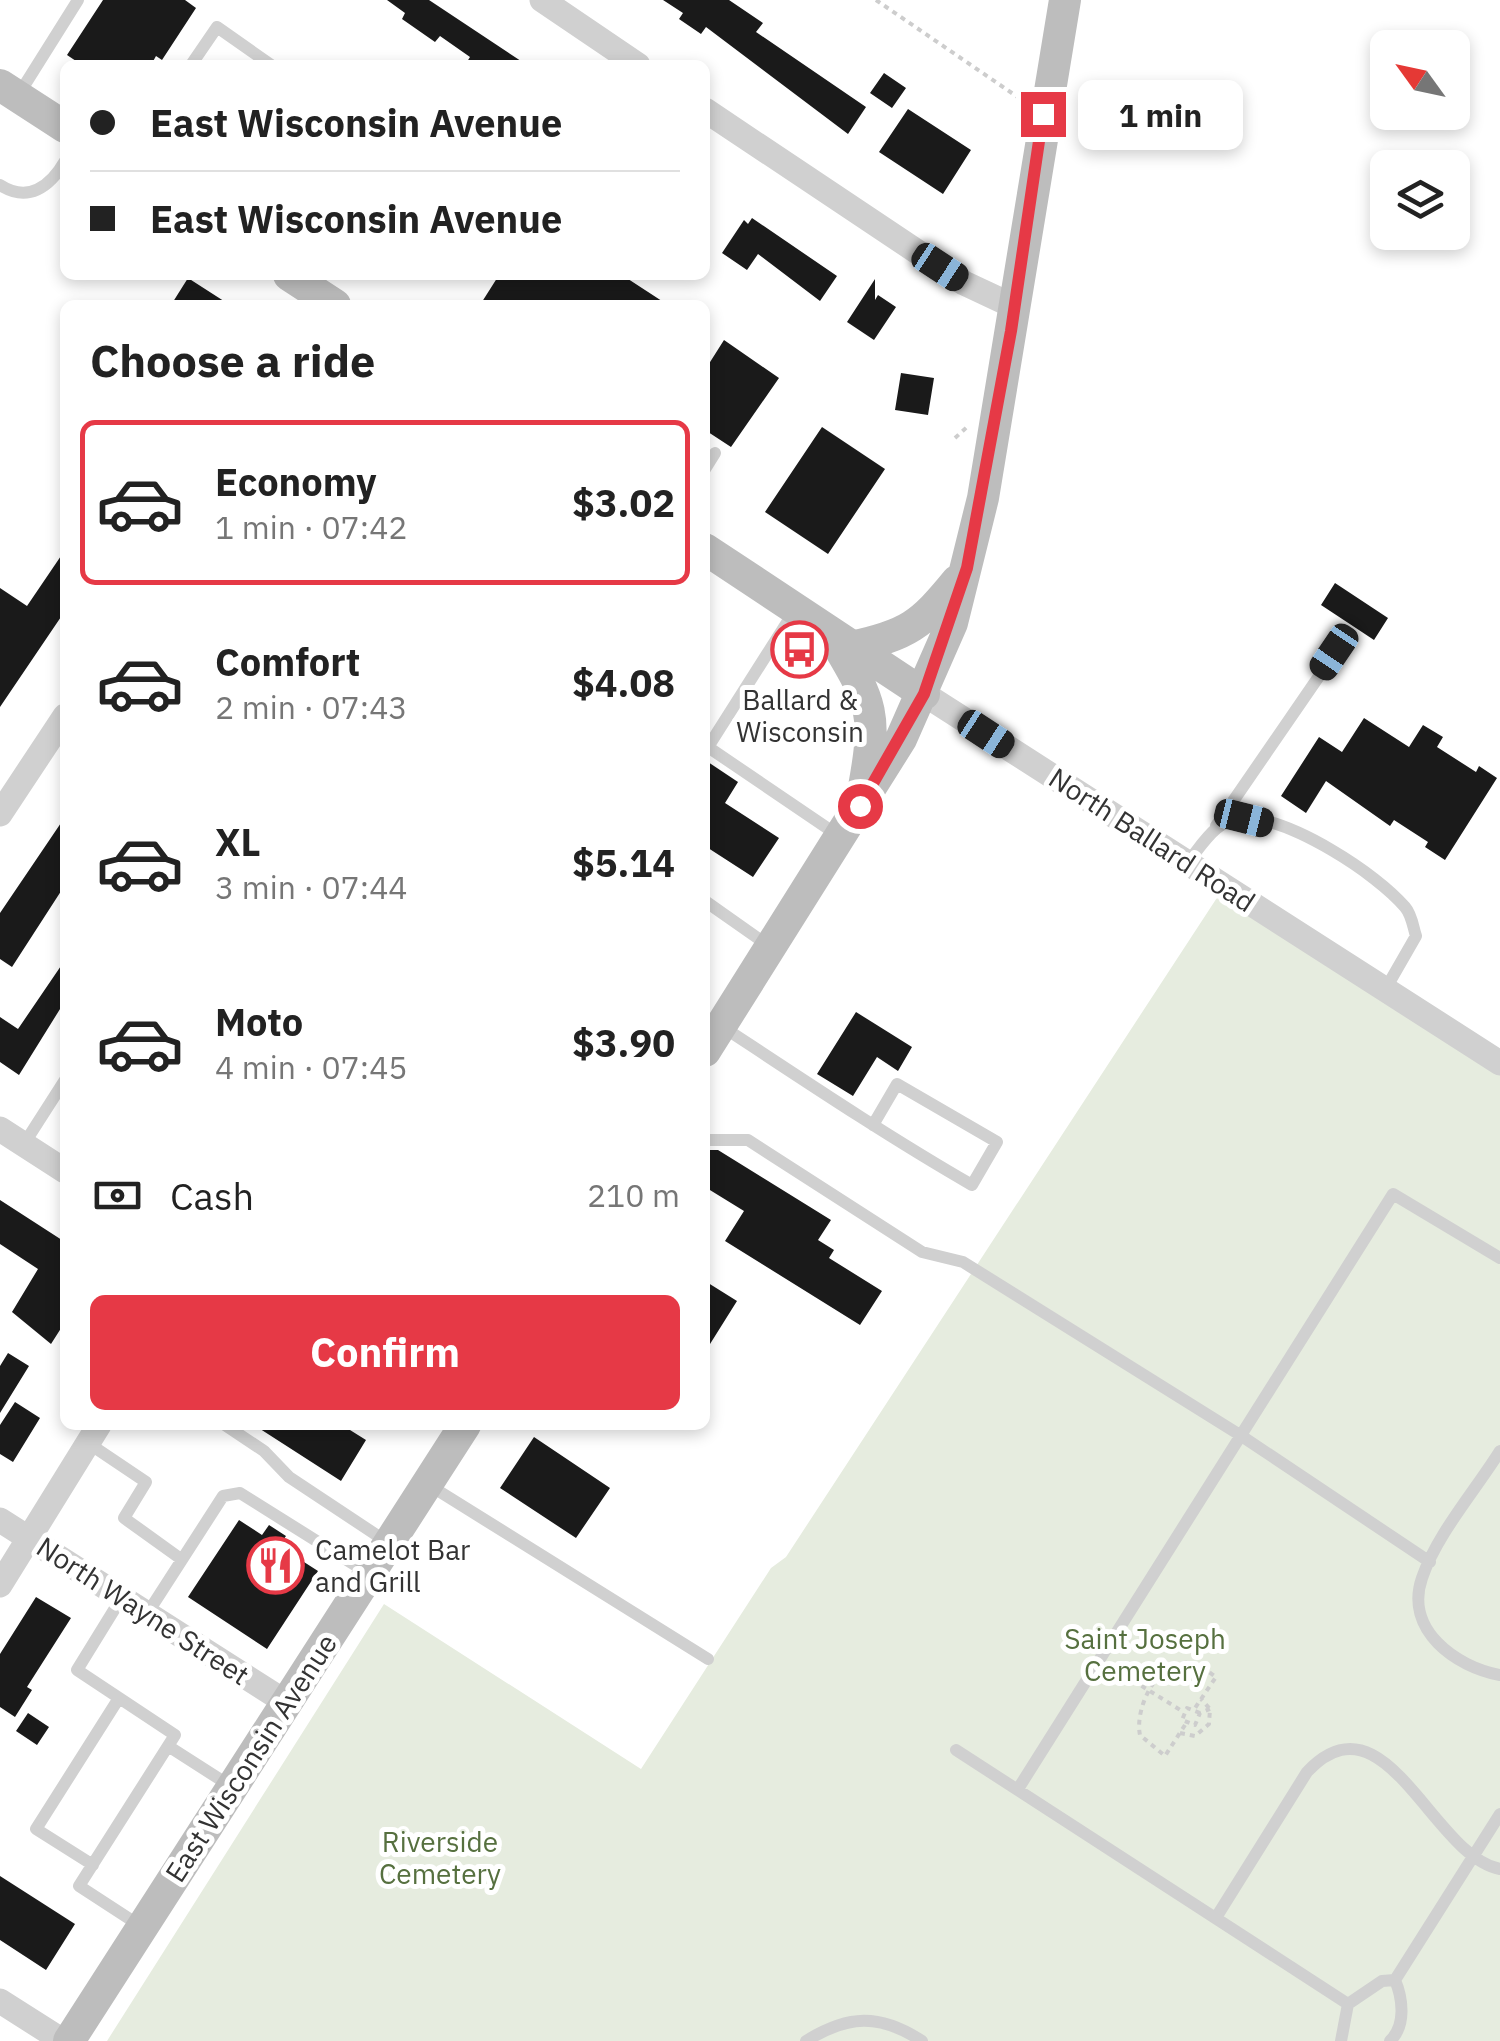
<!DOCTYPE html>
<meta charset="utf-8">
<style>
:root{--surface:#fff;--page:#f2f2f2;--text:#222;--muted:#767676;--line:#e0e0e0;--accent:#e63946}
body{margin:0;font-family:"IBM Plex Sans",sans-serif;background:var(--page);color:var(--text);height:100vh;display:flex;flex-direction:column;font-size:38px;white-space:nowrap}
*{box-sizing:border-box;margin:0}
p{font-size:32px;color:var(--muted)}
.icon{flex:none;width:55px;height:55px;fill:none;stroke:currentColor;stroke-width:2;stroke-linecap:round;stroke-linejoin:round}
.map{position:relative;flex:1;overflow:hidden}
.panel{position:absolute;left:60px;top:300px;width:650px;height:1130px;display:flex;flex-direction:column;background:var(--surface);border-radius:15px;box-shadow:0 5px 15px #0003}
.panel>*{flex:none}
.hud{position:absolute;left:60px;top:60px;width:650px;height:220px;border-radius:15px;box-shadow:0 5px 15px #0003;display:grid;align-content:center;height:220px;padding:0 30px;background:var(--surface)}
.needle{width:65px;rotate:303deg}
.tools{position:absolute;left:1370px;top:30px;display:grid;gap:20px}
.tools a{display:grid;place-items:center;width:100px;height:100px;border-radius:15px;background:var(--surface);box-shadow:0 5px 15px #0003;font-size:50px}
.end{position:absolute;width:45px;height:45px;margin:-22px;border:12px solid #e63946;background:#fff;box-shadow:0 0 0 5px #fff}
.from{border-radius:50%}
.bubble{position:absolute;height:70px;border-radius:15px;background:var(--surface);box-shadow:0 5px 15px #0003;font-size:32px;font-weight:800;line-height:70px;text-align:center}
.car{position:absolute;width:30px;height:60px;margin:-30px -15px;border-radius:12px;box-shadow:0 0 8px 2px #0007;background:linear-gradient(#222 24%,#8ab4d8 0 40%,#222 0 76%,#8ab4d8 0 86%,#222 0)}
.hud b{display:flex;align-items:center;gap:35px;height:95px;font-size:38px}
.hud b+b{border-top:2px solid var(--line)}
.hud i{width:25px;height:25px;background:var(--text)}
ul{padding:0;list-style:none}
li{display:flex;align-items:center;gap:30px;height:165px;margin:0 20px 15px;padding:0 10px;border:5px solid transparent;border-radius:15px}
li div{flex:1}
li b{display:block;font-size:38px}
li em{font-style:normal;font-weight:800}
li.on{border-color:var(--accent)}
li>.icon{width:90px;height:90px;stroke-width:1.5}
h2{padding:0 30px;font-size:45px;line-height:120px}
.pay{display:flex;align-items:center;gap:25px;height:110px;padding:0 30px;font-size:38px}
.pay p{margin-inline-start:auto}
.action{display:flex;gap:20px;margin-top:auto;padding:20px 30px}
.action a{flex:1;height:115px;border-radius:15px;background:var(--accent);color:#fff;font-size:40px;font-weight:800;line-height:115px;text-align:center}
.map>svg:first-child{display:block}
.green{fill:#e6ecdf}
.building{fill:#1a1a1a}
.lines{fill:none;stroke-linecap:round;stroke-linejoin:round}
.path{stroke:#cdcdcd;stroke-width:4;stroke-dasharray:5 5;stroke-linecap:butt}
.service{stroke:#d0d0d0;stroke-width:12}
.minor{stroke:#d0d0d0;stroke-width:25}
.secondary{stroke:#bdbdbd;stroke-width:32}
.route{stroke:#e63946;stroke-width:12}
.labels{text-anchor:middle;stroke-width:10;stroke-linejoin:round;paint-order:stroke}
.poi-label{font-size:28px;fill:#333;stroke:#fff}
.street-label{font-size:28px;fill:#333;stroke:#fff}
.park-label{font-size:28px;fill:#56703f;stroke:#fff}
</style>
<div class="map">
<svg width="1500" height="2041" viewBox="0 0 1500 2041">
<rect width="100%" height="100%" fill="#fff"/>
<path class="green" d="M 1224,887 L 1500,1063 L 1500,2041 L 107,2041 L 384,1604 L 641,1769 L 771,1568 L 786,1557 Z"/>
<path class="building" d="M 103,0 L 185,0 L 196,8 L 162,60 L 156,56 L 151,65 L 82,65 L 67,55 Z
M 387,0 L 429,0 L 527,65 L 465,65 L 470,57 L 440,36 L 435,42 L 402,19 L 405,13 Z
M 663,0 L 729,0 L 763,23 L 756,32 L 866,107 L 848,134 L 706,27 L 701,34 L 679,19 L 683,13 Z
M 884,73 L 906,88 L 892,108 L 870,93 Z
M 908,109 L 971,150 L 943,194 L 879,152 Z
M 752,218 L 837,276 L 820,301 L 758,254 L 747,270 L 722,253 L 744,220 L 748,224 Z
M 499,275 L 622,275 L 668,305 L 480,305 Z
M 188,278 L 230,305 L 171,305 Z
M 875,279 L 875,300 L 878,295 L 896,307 L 874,340 L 847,322 Z
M 724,340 L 779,378 L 731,447 L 705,430 L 705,370 Z
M 901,373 L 934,378 L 928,415 L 895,410 Z
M 822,427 L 885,469 L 828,554 L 765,512 Z
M 65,550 L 65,611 L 0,707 L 0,588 L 27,606 Z
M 1335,583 L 1388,618 L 1374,640 L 1321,605 Z
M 1364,718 L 1409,747 L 1423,725 L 1443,737 L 1437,747 L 1476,772 L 1479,766 L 1497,778 L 1445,860 L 1425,847 L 1428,842 L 1394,820 L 1390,826 L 1326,781 L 1306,813 L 1281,796 L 1319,737 L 1342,752 Z
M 705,760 L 738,782 L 725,803 L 779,838 L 753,877 L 705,846 Z
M 65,817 L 65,885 L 12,967 L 0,959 L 0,913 Z
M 65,960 L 65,1001 L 19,1075 L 0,1062 L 0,1017 L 18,1029 Z
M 856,1012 L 912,1047 L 898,1071 L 877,1057 L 853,1096 L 817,1074 Z
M 705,1150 L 718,1150 L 831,1220 L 818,1240 L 834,1250 L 829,1258 L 882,1291 L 860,1325 L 725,1241 L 744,1211 L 705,1187 Z
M 0,1200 L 65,1242 L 65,1322 L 51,1344 L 12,1312 L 38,1269 L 0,1244 Z
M 705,1281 L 737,1301 L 705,1352 Z
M 8,1353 L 29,1366 L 0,1413 L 0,1366 Z
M 15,1402 L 40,1418 L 13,1462 L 0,1454 L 0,1425 Z
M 254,1425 L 342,1425 L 366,1440 L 341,1481 Z
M 534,1437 L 610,1488 L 576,1538 L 500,1488 Z
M 239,1520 L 262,1535 L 269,1525 L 286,1536 L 279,1546 L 318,1571 L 267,1649 L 188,1597 Z
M 36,1597 L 71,1618 L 27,1687 L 32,1690 L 15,1717 L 0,1707 L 0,1654 Z
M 28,1713 L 49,1727 L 37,1745 L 16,1731 Z
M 0,1876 L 75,1924 L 46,1970 L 0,1940 Z"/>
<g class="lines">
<path class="path" d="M 876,0 L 1022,100
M 955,438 L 967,427
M 1116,1670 L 1182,1711
M 1200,1713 L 1187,1708 L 1182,1720 L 1195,1725 L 1200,1713 L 1210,1709
M 1185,1725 L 1165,1756 L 1140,1735 C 1134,1708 1159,1654 1195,1664 C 1202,1666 1210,1673 1216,1677 L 1195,1708
M 1180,1733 L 1195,1736 L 1209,1724 L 1210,1709 L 1201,1699"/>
<path class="service" d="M 191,65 L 217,27 L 271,65
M 19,94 L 78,0
M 0,185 C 28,203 50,187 65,161
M 705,469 L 715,453
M 705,745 L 839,836
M 708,747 L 795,610
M 1216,826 L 1335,653
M 1187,863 C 1203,844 1217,817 1245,818 C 1292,819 1376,873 1405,907 C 1412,915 1413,927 1416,936 L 1385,990
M 705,901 L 769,946
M 723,1027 C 805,1081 887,1136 972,1185 L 997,1142 L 897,1084 L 873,1125
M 705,1140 L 748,1140 L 922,1252 L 963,1262 L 1240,1435 L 1430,1562
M 24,1144 L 65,1080
M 225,1425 L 264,1451 L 289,1477 L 387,1542
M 88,1443 L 146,1482 L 124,1518 L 181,1559
M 1500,1451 C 1475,1491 1437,1534 1422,1578 C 1404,1630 1456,1667 1500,1675
M 429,1485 L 708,1659
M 122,1597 L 77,1670 L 175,1735 L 79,1886 L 142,1927
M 147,1614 L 223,1496 L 240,1493 L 366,1572
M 168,1746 L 232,1787
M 956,1750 L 1348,2004
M 1018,1789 L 1393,1194 L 1500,1258
M 93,1865 L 36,1829 L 119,1698
M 1217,1916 L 1307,1772 C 1385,1689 1432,1856 1500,1869
M 1395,1980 L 1500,1814
M 806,2041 C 848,2015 879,2013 922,2041
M 1341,2041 L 1348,2004 L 1382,1981 L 1395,1980 C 1403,1999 1406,2026 1390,2041"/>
<path class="minor" d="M 542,0 L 638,65
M 705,110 L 964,283 L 1015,307
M 924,694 L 1500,1063
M 0,814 L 65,716
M 0,1129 L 65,1171
M 0,1520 L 287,1703
M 0,1585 L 99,1425
M 0,2001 L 63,2041"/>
<path class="secondary" d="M 0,85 L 65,127
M 289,275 L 335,305
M 705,549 L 924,694
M 835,641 C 873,704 877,715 864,787
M 851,647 C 908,635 921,625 957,581
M 705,1051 L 901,739 L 952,623 L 983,498 L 1065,0
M 69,2041 L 465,1425"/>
</g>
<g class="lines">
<path class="route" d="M 860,806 L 924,694 L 967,568 L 1011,331 L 1043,114"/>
</g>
<defs>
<symbol id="bus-ring" viewBox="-11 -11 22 22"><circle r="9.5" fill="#fff" stroke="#e63946" stroke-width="1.5"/><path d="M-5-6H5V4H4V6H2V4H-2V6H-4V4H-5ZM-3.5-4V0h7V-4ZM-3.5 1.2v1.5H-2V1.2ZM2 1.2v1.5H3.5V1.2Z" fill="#e63946"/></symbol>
<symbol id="restaurant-ring" viewBox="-11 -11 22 22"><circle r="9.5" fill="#fff" stroke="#e63946" stroke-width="1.5"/><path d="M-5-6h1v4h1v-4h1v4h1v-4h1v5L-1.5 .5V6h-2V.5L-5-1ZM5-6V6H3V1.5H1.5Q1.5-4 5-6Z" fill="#e63946"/></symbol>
</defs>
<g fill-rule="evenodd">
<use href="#bus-ring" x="768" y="618" width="63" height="63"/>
<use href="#restaurant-ring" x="244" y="1534" width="63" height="63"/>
</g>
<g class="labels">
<g class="poi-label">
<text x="800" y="710">Ballard &amp;<tspan x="800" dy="32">Wisconsin</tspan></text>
<text x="315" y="1560" text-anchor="start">Camelot Bar<tspan x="315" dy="32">and Grill</tspan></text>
</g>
<g class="street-label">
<text transform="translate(1152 840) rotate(33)" y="10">North Ballard Road</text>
<text transform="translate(143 1611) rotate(33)" y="10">North Wayne Street</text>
<text transform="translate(251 1758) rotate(-57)" y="10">East Wisconsin Avenue</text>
</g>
<g class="park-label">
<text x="1145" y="1649">Saint Joseph<tspan x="1145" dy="32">Cemetery</tspan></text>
<text x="440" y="1852">Riverside<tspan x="440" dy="32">Cemetery</tspan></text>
</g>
</g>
</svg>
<div class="tools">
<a><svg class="needle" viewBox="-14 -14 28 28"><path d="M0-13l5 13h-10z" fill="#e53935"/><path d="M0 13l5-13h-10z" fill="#767676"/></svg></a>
<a><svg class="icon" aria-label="layers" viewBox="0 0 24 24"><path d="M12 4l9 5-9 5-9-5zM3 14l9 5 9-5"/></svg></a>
</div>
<i class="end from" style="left:860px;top:806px"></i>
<i class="end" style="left:1043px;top:114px"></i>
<div class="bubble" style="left:1078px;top:80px;width:165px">1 min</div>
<i class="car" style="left:940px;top:267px;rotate:123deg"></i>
<i class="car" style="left:1334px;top:652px;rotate:214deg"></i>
<i class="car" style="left:986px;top:734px;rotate:123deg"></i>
<i class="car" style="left:1244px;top:818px;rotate:104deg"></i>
<div class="hud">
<b><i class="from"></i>East Wisconsin Avenue</b>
<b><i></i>East Wisconsin Avenue</b>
</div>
<section class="panel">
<h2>Choose a ride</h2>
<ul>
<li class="on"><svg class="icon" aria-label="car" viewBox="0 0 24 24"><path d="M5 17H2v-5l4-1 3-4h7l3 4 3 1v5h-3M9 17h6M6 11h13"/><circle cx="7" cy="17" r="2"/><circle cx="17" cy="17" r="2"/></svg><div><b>Economy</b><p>1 min · 07:42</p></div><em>$3.02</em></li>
<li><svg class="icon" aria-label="car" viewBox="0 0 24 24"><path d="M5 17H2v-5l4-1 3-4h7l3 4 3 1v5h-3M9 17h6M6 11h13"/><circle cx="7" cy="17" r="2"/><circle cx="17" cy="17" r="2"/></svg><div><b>Comfort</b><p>2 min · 07:43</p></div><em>$4.08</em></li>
<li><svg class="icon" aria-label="car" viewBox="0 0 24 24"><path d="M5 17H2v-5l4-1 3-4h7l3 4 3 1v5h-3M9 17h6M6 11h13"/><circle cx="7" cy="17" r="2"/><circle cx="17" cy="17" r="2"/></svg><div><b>XL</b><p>3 min · 07:44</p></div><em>$5.14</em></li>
<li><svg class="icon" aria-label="car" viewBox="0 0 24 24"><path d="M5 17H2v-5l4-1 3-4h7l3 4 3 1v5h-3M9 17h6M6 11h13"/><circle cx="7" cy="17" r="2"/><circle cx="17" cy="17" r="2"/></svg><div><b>Moto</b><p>4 min · 07:45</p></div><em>$3.90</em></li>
</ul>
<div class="pay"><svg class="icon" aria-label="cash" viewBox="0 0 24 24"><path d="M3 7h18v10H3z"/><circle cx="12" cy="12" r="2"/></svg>Cash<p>210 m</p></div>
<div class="action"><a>Confirm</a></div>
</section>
</div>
